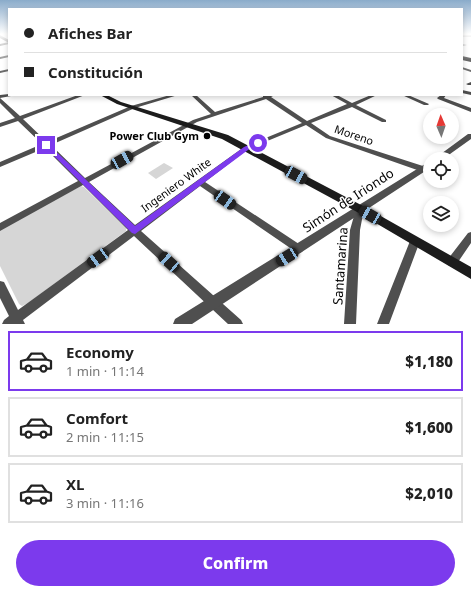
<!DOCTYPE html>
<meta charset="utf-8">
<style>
:root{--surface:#fff;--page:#f2f2f2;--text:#222;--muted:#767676;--line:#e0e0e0;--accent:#7c3aed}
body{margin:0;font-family:"Noto Sans",sans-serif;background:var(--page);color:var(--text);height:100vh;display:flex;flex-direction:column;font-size:15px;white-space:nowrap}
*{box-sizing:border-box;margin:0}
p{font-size:13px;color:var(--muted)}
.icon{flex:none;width:22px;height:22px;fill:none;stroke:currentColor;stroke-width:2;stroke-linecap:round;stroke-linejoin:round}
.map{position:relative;height:324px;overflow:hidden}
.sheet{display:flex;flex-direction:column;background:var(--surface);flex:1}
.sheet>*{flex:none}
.hud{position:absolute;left:8px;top:8px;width:455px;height:88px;border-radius:0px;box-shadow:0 2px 6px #0003;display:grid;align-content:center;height:88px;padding:0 16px;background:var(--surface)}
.needle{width:26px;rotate:358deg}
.tools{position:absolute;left:423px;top:108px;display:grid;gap:8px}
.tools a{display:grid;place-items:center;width:36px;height:36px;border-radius:50%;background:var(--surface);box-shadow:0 2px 6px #0003;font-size:20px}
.end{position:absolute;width:18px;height:18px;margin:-9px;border:5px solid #7c3aed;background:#fff;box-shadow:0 0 0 2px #fff}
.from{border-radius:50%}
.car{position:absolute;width:12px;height:24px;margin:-12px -6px;border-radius:5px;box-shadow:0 0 3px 1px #0007;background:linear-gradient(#222 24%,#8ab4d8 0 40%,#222 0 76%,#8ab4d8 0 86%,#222 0)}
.hud b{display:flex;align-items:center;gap:14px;height:38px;font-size:15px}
.hud b+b{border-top:1px solid var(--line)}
.hud i{width:10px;height:10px;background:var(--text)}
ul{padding:7px 0 0;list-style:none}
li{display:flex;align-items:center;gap:12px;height:60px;margin:0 8px 6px;padding:0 8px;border:2px solid var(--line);border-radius:0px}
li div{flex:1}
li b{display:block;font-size:15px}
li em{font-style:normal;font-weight:800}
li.on{border-color:var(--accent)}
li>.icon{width:36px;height:36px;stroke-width:1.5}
.cta{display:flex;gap:8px;margin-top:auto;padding:8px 16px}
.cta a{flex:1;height:46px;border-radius:24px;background:var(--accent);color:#fff;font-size:16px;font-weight:800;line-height:46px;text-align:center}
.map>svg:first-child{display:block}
.green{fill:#d6d6d6}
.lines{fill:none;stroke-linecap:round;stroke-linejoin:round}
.minor{fill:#4f4f4f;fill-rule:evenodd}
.tertiary{fill:#4f4f4f;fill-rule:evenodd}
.secondary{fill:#1c1c1c;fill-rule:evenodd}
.primary{fill:#000;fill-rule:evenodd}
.route{fill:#7c3aed}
.poi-dot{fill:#000;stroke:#fff;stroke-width:1.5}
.labels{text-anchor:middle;stroke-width:3;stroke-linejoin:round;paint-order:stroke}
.street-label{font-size:11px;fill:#000;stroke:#fff}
.poi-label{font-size:11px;font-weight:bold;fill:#000;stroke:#fff;text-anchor:end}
.near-street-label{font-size:13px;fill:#000;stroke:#fff}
</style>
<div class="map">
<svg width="471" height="324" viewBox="0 0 471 324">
<rect width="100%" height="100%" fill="#fff"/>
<path class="green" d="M 164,163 L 173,168 L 156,179 L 148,173 Z
M 81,186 L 84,187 L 126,228 L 126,231 L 28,303 L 22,306 L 19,304 L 0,266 L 0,229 Z"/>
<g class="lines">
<path class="minor" d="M 462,35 L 471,35 L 471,37 L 462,37 Z
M 9,42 L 9,44 L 0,46 L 0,44 Z
M 462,44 L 467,45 L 462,46 Z
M 9,55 L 9,57 L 0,59 L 0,57 Z
M 462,67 L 471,70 L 471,72 L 462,69 Z
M 9,69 L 9,71 L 0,73 L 0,71 Z
M 471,82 L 471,85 L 468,85 L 466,84 Z
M 462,90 L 471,92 L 471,95 L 462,93 Z
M 9,94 L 9,95 L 11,95 L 11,96 L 0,98 L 20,116 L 78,95 L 85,95 L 23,119 L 47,142 L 131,106 L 170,95 L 178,95 L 135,108 L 51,145 L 85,178 L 193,120 L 211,114 L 191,95 L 196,95 L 215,112 L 263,97 L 263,95 L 275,95 L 271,97 L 307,121 L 347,104 L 331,95 L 337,95 L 352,103 L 371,95 L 377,95 L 356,105 L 386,120 L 386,122 L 382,122 L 352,107 L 311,123 L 330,136 L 426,167 L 427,169 L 423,171 L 420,171 L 326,138 L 306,125 L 248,149 L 205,182 L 302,246 L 304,249 L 302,252 L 299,253 L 296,252 L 200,186 L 141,231 L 241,320 L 243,324 L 228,324 L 134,236 L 23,320 L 25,324 L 2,324 L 4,320 L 9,316 L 0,298 L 0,281 L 4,282 L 18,310 L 128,230 L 83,185 L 0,231 L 0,223 L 78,181 L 45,148 L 0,167 L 0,162 L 42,144 L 18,121 L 0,127 L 0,123 L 15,118 L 0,103 L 0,95 ZM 266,99 L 302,123 L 244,147 L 135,225 L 89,182 L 197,122 Z
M 402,95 L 408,95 L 429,104 L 428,105 L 424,105 Z
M 441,95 L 446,95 L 444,98 L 471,108 L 471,112 L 438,99 L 437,98 Z
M 360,206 L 363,207 L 364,209 L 360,230 L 356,324 L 344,324 L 350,230 L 356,209 L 357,207 Z
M 471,232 L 471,243 L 456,265 L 452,267 L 448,265 L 447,262 L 448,259 L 468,233 Z
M 415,237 L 418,238 L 420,241 L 389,324 L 377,324 L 410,241 L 412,238 Z"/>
<path class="tertiary" d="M 468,134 L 471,134 L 471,139 L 443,159 L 434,159 Z
M 430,161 L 430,168 L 192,324 L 173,324 L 175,319 Z"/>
<path class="secondary" d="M 0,35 L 9,40 L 9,43 L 0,38 Z
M 100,95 L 107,95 L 121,102 L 228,135 L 363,206 L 471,267 L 471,279 L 357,212 L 222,139 L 117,104 Z"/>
<path class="primary" d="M 462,56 L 471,58 L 471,62 L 462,60 Z"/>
</g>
<linearGradient id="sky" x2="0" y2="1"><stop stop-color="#8aabca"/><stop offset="0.43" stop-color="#fff"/><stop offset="1" stop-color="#fff" stop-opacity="0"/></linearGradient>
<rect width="471" height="79" fill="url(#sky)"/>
<path class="route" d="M 258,141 L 261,143 L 260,144 L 248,150 L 135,234 L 132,233 L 43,145 L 48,144 L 135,226 L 244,147 Z"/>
<circle class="poi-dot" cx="207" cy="136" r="4"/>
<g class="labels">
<g class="street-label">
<text transform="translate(354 135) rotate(19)" y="4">Moreno</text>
<text transform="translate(176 185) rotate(-36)" y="4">Ingeniero White</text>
</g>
<g class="poi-label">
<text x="199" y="140">Power Club Gym</text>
</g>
<g class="near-street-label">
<text transform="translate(348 200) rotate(-33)" y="5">Simón de Iriondo</text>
<text transform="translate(340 266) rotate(-86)" y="5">Santamarina</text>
</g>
</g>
</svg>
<div class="tools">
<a><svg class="needle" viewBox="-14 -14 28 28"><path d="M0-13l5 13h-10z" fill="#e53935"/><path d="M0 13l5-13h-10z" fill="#767676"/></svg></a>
<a><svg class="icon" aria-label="locate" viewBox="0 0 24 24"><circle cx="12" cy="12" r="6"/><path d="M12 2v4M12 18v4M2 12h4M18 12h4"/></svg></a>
<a><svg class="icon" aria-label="layers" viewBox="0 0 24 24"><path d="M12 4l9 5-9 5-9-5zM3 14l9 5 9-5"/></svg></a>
</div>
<i class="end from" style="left:258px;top:143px"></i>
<i class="end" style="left:46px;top:145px"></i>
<i class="car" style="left:122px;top:160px;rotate:61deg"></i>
<i class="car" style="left:296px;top:175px;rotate:118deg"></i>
<i class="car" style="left:225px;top:200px;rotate:124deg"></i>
<i class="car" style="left:370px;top:215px;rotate:300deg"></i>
<i class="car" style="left:287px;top:257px;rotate:238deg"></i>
<i class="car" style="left:98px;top:258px;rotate:234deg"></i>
<i class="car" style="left:169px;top:262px;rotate:312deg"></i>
<div class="hud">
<b><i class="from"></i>Afiches Bar</b>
<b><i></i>Constitución</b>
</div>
</div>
<section class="sheet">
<ul>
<li class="on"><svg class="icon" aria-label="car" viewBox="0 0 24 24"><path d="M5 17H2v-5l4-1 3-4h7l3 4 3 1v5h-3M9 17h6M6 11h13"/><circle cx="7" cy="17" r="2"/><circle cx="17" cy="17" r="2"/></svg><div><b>Economy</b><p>1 min · 11:14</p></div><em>$1,180</em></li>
<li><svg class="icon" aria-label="car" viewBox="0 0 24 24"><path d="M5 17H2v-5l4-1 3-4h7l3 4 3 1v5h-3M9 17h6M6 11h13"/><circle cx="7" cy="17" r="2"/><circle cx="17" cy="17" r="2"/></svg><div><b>Comfort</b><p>2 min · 11:15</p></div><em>$1,600</em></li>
<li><svg class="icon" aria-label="car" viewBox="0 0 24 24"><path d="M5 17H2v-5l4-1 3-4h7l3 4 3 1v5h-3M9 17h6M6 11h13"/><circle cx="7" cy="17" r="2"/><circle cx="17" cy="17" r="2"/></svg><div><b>XL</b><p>3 min · 11:16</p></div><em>$2,010</em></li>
</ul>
<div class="cta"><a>Confirm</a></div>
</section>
